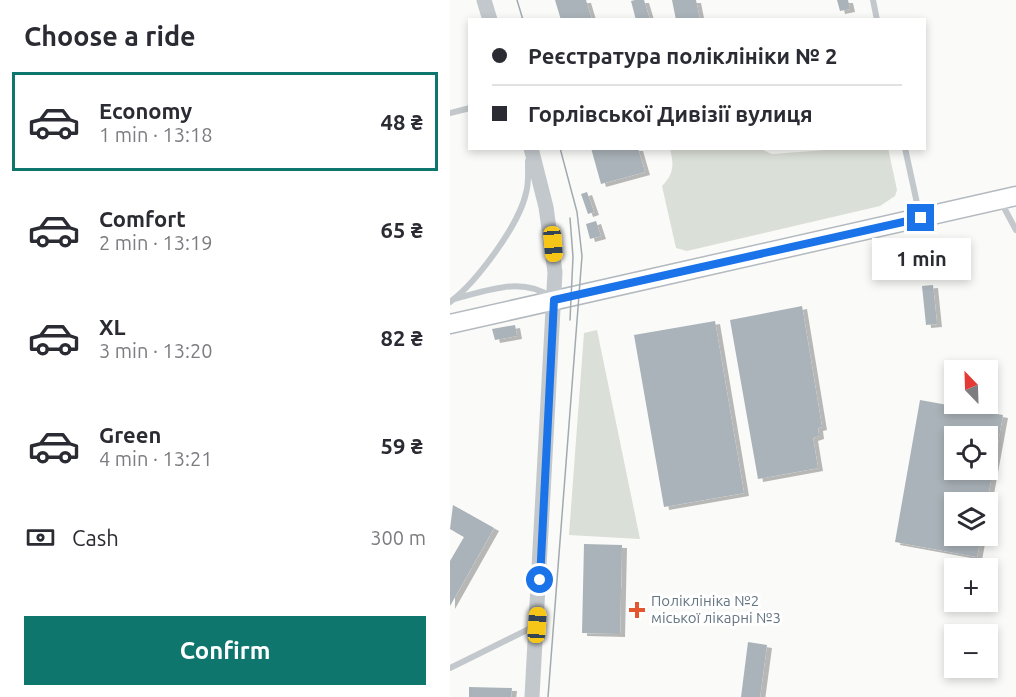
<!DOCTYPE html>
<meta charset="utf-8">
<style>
:root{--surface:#fff;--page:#f2f2f3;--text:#2b2b33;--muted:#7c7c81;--line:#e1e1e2;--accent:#0f766e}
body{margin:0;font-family:Ubuntu,sans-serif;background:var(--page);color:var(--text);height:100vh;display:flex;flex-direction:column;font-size:22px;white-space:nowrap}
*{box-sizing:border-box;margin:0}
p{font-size:20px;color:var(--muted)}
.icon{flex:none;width:33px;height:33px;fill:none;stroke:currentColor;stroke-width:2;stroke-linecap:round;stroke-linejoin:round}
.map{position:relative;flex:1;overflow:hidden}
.details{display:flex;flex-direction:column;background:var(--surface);width:450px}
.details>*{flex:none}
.hud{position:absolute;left:18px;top:18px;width:458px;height:132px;border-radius:0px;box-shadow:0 3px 9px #0003;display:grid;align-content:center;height:132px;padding:0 24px;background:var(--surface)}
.needle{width:39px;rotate:337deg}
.tools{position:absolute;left:494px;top:360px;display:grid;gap:12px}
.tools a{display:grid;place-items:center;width:54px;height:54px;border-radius:0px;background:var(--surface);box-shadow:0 3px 9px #0003;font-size:30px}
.end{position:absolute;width:27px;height:27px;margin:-14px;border:8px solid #1a73e8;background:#fff;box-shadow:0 0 0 3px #fff}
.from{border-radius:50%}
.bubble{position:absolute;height:42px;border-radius:0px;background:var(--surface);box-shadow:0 3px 9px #0003;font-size:20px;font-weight:700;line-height:42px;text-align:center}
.car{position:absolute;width:18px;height:36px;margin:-18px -9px;border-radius:8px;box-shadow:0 0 4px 2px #0007;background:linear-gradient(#f5c518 24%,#345 0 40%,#f5c518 0 76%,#345 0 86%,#f5c518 0)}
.hud b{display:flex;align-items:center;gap:21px;height:57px;font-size:22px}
.hud b+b{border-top:2px solid var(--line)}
.hud i{width:15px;height:15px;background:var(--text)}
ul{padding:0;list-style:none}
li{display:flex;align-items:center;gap:18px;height:99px;margin:0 12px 9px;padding:0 12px;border:3px solid transparent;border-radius:0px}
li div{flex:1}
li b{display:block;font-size:22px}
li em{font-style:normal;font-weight:700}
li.on{border-color:var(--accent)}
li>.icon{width:54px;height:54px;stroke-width:1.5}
h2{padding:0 24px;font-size:27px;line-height:72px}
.pay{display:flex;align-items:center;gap:15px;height:66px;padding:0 24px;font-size:22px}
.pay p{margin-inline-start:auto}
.cta{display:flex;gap:12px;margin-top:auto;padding:12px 24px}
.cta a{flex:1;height:69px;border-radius:0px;background:var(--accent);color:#fff;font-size:24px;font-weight:700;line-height:69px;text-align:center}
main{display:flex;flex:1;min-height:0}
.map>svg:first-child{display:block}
.green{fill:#dadfd7}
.building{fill:#aab3b9;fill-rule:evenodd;filter:url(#shadow)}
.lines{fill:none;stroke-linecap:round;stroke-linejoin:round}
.secondary-casing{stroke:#b3babf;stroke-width:21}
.service{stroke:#c3c8cc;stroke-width:6}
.tertiary{stroke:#c3c8cc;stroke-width:15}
.secondary{stroke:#fff;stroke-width:18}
.tram{stroke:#a2aab0;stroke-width:1.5}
.route{stroke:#1a73e8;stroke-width:8}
.poi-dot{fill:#e4572e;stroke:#fff;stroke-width:2}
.labels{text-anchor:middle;stroke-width:6;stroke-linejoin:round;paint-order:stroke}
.poi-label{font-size:15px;fill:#657683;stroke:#fff;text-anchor:start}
</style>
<main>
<section class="details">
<h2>Choose a ride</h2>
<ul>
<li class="on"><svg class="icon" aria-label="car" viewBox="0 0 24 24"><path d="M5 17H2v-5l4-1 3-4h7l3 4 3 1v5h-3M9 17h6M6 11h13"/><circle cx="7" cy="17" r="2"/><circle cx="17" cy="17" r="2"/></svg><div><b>Economy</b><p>1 min · 13:18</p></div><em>48 ₴</em></li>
<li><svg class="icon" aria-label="car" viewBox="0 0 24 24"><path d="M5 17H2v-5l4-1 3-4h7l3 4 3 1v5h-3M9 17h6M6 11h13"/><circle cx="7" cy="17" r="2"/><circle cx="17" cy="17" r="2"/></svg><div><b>Comfort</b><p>2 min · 13:19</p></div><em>65 ₴</em></li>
<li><svg class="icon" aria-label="car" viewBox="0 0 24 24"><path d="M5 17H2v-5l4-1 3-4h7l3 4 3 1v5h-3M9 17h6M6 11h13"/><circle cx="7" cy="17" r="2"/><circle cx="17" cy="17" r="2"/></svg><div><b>XL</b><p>3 min · 13:20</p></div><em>82 ₴</em></li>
<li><svg class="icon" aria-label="car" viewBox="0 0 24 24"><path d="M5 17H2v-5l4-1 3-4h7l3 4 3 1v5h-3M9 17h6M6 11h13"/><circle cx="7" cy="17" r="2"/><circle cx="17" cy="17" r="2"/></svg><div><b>Green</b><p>4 min · 13:21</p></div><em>59 ₴</em></li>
</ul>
<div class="pay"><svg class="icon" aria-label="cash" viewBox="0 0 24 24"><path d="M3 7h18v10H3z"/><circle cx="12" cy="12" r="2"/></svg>Cash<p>300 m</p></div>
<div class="cta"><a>Confirm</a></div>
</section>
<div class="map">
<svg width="566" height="697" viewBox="0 0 566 697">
<defs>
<filter id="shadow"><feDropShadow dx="5" dy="3" stdDeviation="0" flood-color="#0004"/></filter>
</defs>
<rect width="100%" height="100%" fill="#fafaf8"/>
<path class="green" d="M 438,148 L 447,190 L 445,196 L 430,206 L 237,251 L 226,248 L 212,186 C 224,174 224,164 220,149 L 311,149 L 322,154 L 388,149 Z
M 147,330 L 190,539 L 119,535 L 134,333 Z"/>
<path class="building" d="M 105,0 L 136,0 L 142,20 L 111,20 Z
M 185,0 L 194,0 L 200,20 L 186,20 L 181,1 Z
M 222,0 L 246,0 L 250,20 L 226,20 Z
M 387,0 L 398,0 L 400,9 L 390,11 Z
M 141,148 L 188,148 L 195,172 L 151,184 Z
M 137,192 L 144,212 L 138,214 L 131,194 Z
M 146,221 L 151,236 L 140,239 L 136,224 Z
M 483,285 L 487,324 L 476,325 L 472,286 Z
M 352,306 L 372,427 L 368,428 L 369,436 L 363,438 L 368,468 L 308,479 L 280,320 Z
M 265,321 L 294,493 L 214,507 L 184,335 Z
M 65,325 L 67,336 L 45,340 L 42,329 Z
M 470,400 L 553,415 L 537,502 L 504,502 L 504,536 L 531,536 L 527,557 L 445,542 ZM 504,436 L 537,436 L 537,470 L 504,470 Z
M 3,505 L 44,528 L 0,606 L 0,561 L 14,537 L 0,529 Z
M 134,544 L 172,545 L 170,634 L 132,633 Z
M 298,642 L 317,645 L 310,697 L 291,697 Z
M 19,687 L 62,688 L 61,697 L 19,697 Z"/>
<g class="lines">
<defs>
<path id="secondary" d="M 0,324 L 566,196"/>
</defs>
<use href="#secondary" class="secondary-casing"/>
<path class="service" d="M 423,0 L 427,20
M 0,113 L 20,108
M 455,148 L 470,217
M 551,202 L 566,230
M 4,299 C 36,291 72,276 101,297
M 0,302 C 26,283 69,225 76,193 C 79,183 78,172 78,161
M 0,668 L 85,626"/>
<path class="tertiary" d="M 34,0 L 40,20
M 81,148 L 96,207 L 105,272 L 82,697"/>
<use href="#secondary" class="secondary"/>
<path class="tram" d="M 67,0 L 73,20
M 120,320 L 123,257 L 120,218
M 98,697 L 132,256 L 127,212 L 110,148"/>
</g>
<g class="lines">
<path class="route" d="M 90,580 L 104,300 L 471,218"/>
</g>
<path class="poi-dot" d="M184 601h6v6h6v6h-6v6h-6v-6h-6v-6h6z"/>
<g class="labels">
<g class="poi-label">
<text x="201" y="606">Поліклініка №2<tspan x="201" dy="17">міської лікарні №3</tspan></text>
</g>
</g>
</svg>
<div class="tools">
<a><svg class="needle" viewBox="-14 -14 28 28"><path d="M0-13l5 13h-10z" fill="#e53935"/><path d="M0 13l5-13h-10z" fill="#7c7c81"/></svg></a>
<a><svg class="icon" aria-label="locate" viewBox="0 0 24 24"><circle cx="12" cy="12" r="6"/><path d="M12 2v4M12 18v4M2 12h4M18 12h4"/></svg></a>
<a><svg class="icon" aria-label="layers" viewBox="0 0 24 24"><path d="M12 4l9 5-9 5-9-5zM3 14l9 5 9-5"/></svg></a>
<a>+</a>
<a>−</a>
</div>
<i class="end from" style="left:90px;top:580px"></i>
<i class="end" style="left:471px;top:218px"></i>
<div class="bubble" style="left:422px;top:238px;width:99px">1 min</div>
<i class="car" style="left:103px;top:244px;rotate:175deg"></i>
<i class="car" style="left:87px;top:625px;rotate:4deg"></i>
<div class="hud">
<b><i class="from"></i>Реєстратура поліклініки № 2</b>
<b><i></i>Горлівської Дивізії вулиця</b>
</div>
</div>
</main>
